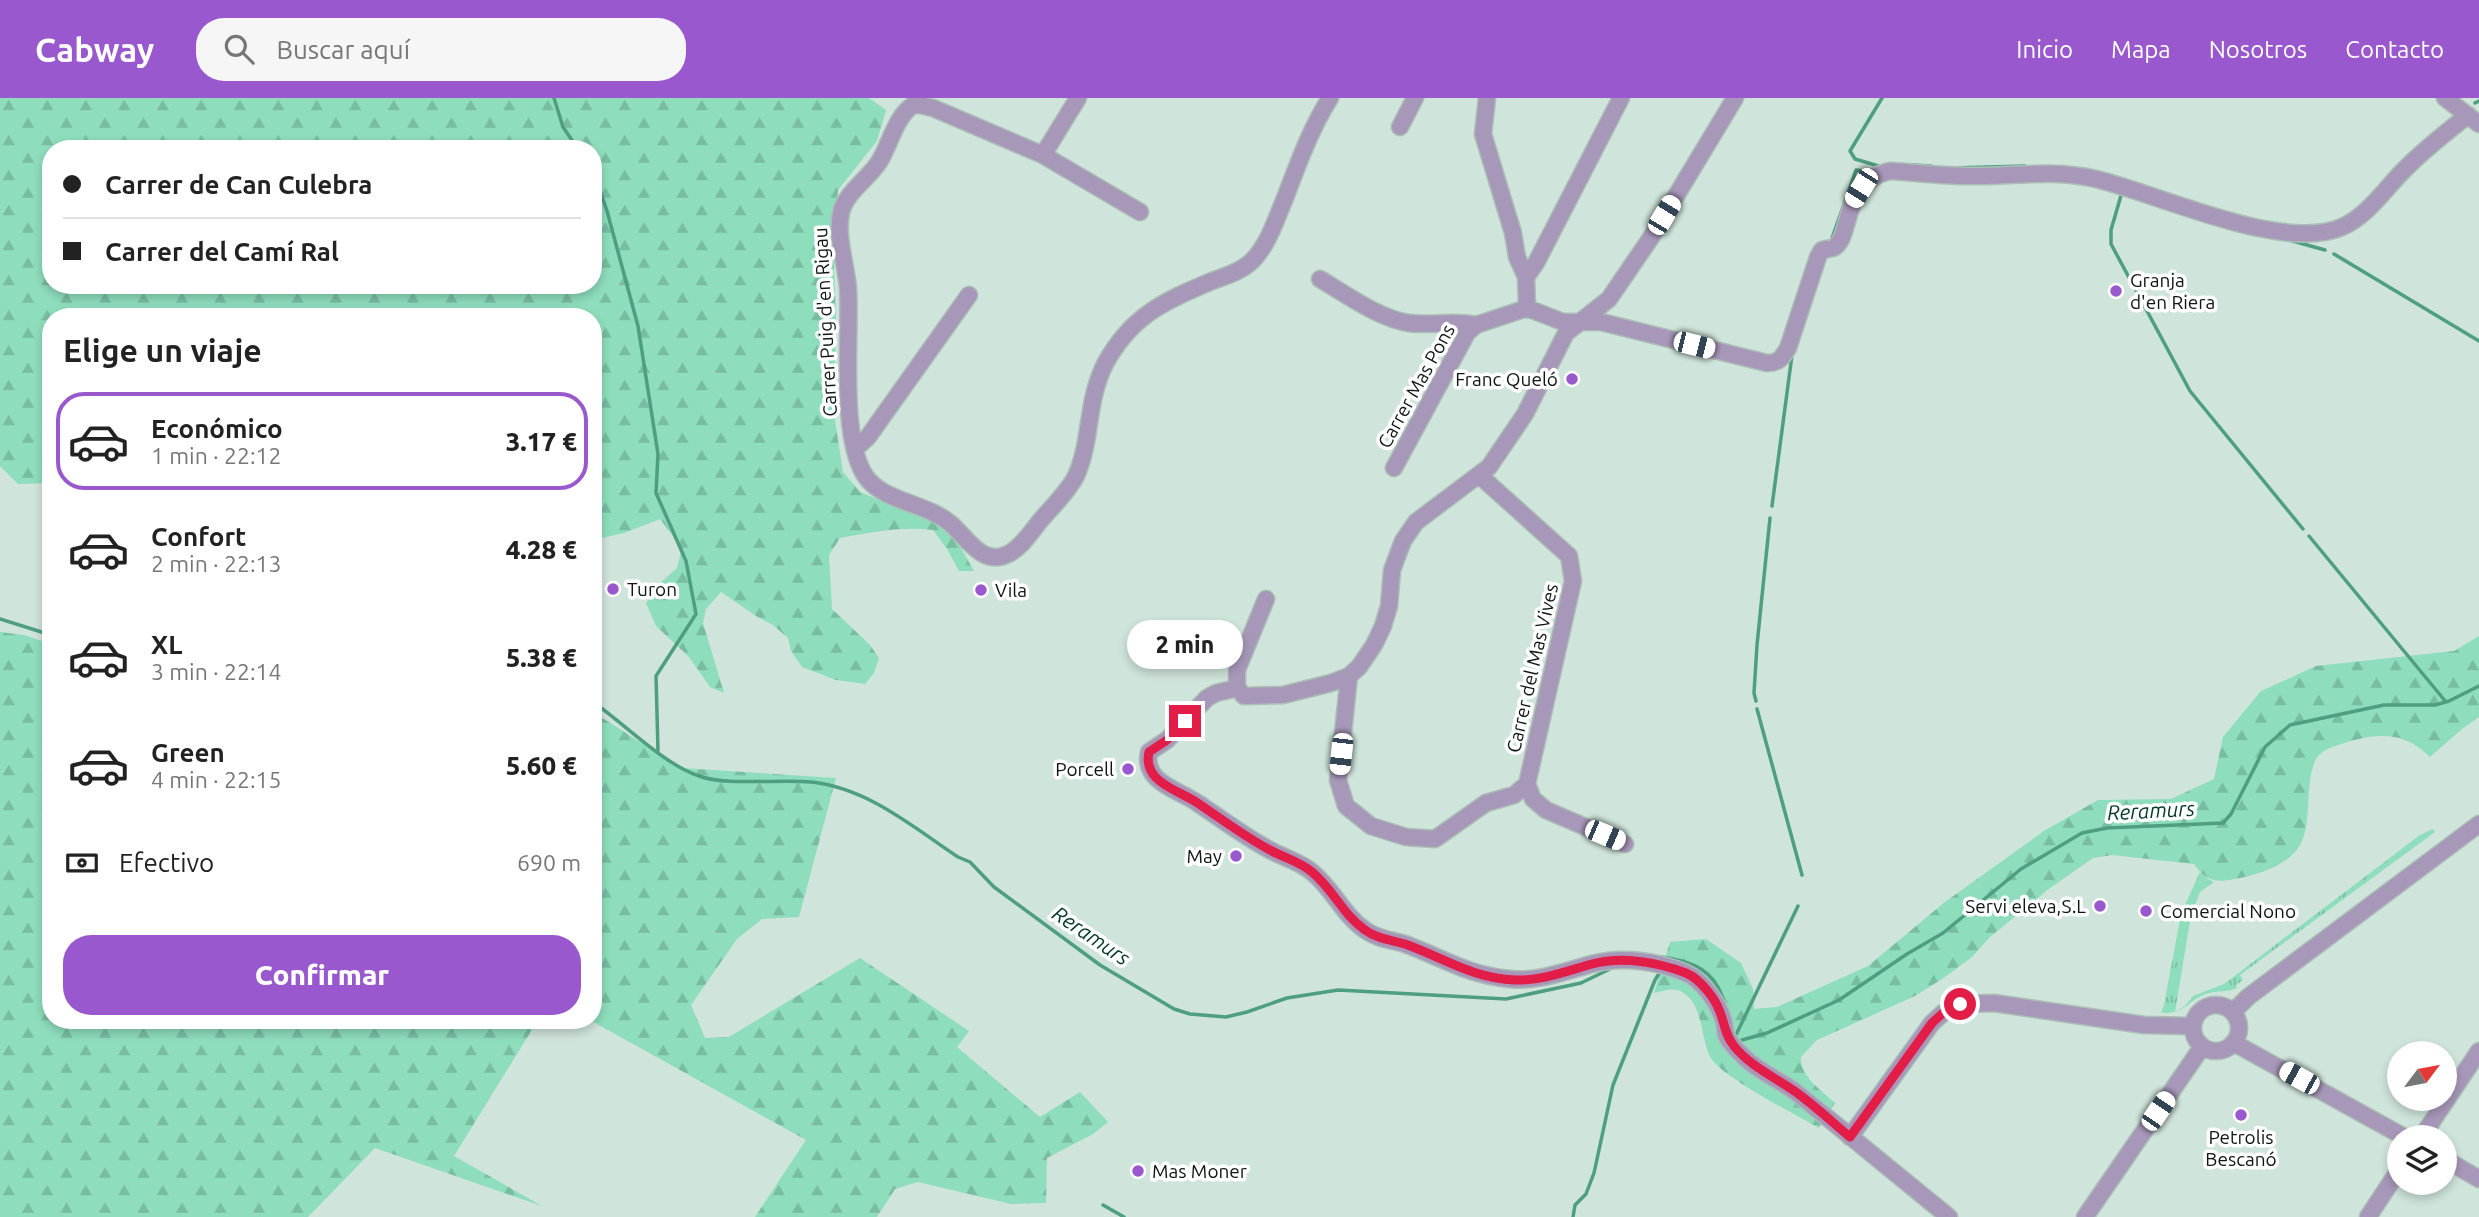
<!DOCTYPE html>
<html lang="es">
<meta charset="utf-8">
<style>
:root{--surface:#fff;--page:#f6f6f6;--text:#222;--muted:#767676;--line:#e0e0e0;--accent:#9958ce}
body{margin:0;font-family:Ubuntu,sans-serif;background:var(--page);color:var(--text);height:100vh;display:flex;flex-direction:column;font-size:26px;white-space:nowrap}
*{box-sizing:border-box;margin:0}
p{font-size:23px;color:var(--muted)}
.icon{flex:none;width:38px;height:38px;fill:none;stroke:currentColor;stroke-width:2;stroke-linecap:round;stroke-linejoin:round}
.map{position:relative;flex:1;overflow:hidden}
.sheet{position:absolute;left:42px;top:210px;width:560px;height:721px;display:flex;flex-direction:column;background:var(--surface);border-radius:28px;box-shadow:0 4px 10px #0003}
.sheet>*{flex:none}
.hud{position:absolute;left:42px;top:42px;width:560px;height:154px;border-radius:28px;box-shadow:0 4px 10px #0003;display:grid;align-content:center;height:154px;padding:0 21px;background:var(--surface)}
.needle{width:46px;rotate:58deg}
.tools{position:absolute;left:2387px;top:943px;display:grid;gap:14px}
.tools a{display:grid;place-items:center;width:70px;height:70px;border-radius:50%;background:var(--surface);box-shadow:0 4px 10px #0003;font-size:35px}
.end{position:absolute;width:32px;height:32px;margin:-16px;border:9px solid #e11d48;background:#fff;box-shadow:0 0 0 4px #fff}
.from{border-radius:50%}
.bubble{position:absolute;height:49px;border-radius:24px;background:var(--surface);box-shadow:0 4px 10px #0003;font-size:23px;font-weight:800;line-height:49px;text-align:center}
.car{position:absolute;width:21px;height:42px;margin:-21px -10px;border-radius:9px;box-shadow:0 0 5px 2px #0007;background:linear-gradient(#fff 24%,#345 0 40%,#fff 0 76%,#345 0 86%,#fff 0)}
.hud b{display:flex;align-items:center;gap:24px;height:66px;font-size:26px}
.hud b+b{border-top:2px solid var(--line)}
.hud i{width:18px;height:18px;background:var(--text)}
ul{padding:0;list-style:none}
li{display:flex;align-items:center;gap:21px;height:98px;margin:0 14px 10px;padding:0 7px;border:4px solid transparent;border-radius:28px}
li div{flex:1}
li b{display:block;font-size:26px}
li em{font-style:normal;font-weight:800}
li.selected{border-color:var(--accent)}
li>.icon{width:63px;height:63px;stroke-width:1.5}
h2{padding:0 21px;font-size:32px;line-height:84px}
.pay{display:flex;align-items:center;gap:18px;height:77px;padding:0 21px;font-size:26px}
.pay p{margin-inline-start:auto}
.button{display:flex;gap:14px;margin-top:auto;padding:14px 21px}
.button a{flex:1;height:80px;border-radius:28px;background:var(--accent);color:#fff;font-size:28px;font-weight:800;line-height:80px;text-align:center}
header{display:flex;align-items:center;gap:42px;box-sizing:border-box;height:98px;padding:0 35px;background:var(--accent);color:#fff}
header strong{font-size:33px}
nav{display:flex;gap:38px;margin-inline-start:auto;font-size:24px}
.search{width:490px;height:63px;background:var(--page);display:flex;align-items:center;gap:18px;box-sizing:border-box;padding:0 24px;border-radius:28px;color:var(--muted);font-size:26px}
.map>svg:first-child{display:block}
.grass{fill:url(#grass-tufts)}
.forest{fill:url(#forest-firs);fill-rule:evenodd}
.lines{fill:none;stroke-linecap:round;stroke-linejoin:round}
.stream{stroke:#4e9e80;stroke-width:3.5}
.minor-casing{stroke:#acbfb6;stroke-width:19}
.minor{stroke:#a797b9;stroke-width:16}
.route{stroke:#e11d48;stroke-width:9}
.poi-dot{fill:#9958ce;stroke:#fff;stroke-width:2.5}
.labels{text-anchor:middle;stroke-width:7;stroke-linejoin:round;paint-order:stroke}
.poi-label{font-size:19px;fill:#0e1512;stroke:#fff;text-anchor:start}
.street-label{font-size:19px;fill:#0e1512;stroke:#fff}
.water-label{font-size:21px;font-style:italic;fill:#053929;stroke:#fff}
</style>
<header>
<strong>Cabway</strong>
<div class="search"><svg class="icon" aria-label="search" viewBox="0 0 24 24"><circle cx="10" cy="10" r="6"/><path d="M15 15l6 6"/></svg>Buscar aquí</div>
<nav><a>Inicio</a><a>Mapa</a><a>Nosotros</a><a>Contacto</a></nav>
</header>
<div class="map">
<svg width="2479" height="1119" viewBox="0 0 2479 1119">
<defs>
<pattern id="grass-tufts" width="24" height="20" patternUnits="userSpaceOnUse" patternTransform="scale(1.75)"><rect width="24" height="20" fill="#8eddbd"/><path d="M3 7l-1-3M5 7V3M7 7l1-3M15 17l-1-3M17 17v-4M19 17l1-3" fill="none" stroke="#79bda1"/></pattern>
<pattern id="forest-firs" width="22" height="20" patternUnits="userSpaceOnUse" patternTransform="scale(1.75)"><rect width="22" height="20" fill="#8eddbd"/><path d="M5 1l3.5 6h-7zM16 11l3.5 6h-7z" fill="#79bda1"/></pattern>
</defs>
<rect width="100%" height="100%" fill="#cfe4da"/>
<path class="grass" d="M 2433,731 L 2435,734 L 2240,877 L 2243,882 L 2236,887 L 2237,890 C 2227,895 2219,892 2209,895 C 2187,901 2188,916 2161,915 L 2164,907 L 2181,816 L 2200,774 L 2208,781 L 2214,784 L 2200,794 L 2191,817 L 2175,914 L 2185,908 L 2193,898 L 2224,886 L 2420,737 Z"/>
<path class="forest" d="M 0,0 L 869,0 L 886,12 L 877,43 L 838,92 L 833,146 L 836,220 L 834,316 L 843,374 L 860,394 L 906,413 L 932,420 L 956,441 L 974,473 L 959,473 L 947,451 L 933,432 C 901,428 872,434 840,440 L 829,457 L 832,511 L 870,547 L 879,560 L 874,575 L 865,586 L 836,582 L 802,569 L 791,553 L 788,540 L 773,527 L 756,518 L 721,494 L 706,511 L 703,525 L 724,595 L 710,589 L 689,559 L 656,528 L 646,505 L 658,487 L 677,470 L 682,450 L 660,421 L 624,435 L 593,442 L 593,219 L 51,219 L 51,385 L 18,386 L 0,368 ZM 51,51 L 593,51 L 593,187 L 51,187 Z
M 0,534 L 24,537 L 51,546 L 51,922 L 538,922 L 454,1058 L 542,1108 L 375,1050 L 308,1119 L 0,1119 Z
M 2479,538 L 2479,619 L 2462,631 L 2430,659 C 2403,632 2375,635 2341,646 C 2330,650 2321,652 2315,663 C 2304,689 2313,723 2300,747 C 2288,768 2256,777 2235,781 C 2215,785 2206,783 2194,766 L 2112,757 L 2093,760 L 2050,790 L 1990,839 L 1972,859 L 1942,881 L 1915,898 L 1817,942 L 1801,959 C 1800,979 1822,993 1835,1005 L 1819,1030 C 1796,1017 1722,979 1711,960 C 1700,941 1704,910 1685,896 C 1676,888 1665,893 1654,895 L 1670,844 L 1706,841 L 1741,865 L 1753,891 L 1754,911 L 1777,909 L 1868,868 L 1945,804 L 2044,733 L 2098,702 L 2171,701 L 2214,681 L 2223,639 L 2261,593 L 2316,568 L 2454,553 Z
M 593,614 L 681,670 L 836,680 L 799,819 L 762,821 L 737,841 L 691,907 L 705,940 L 729,939 L 860,860 L 969,933 L 957,949 L 1040,1019 L 1080,994 L 1108,1024 L 1093,1036 L 1047,1060 L 1046,1105 L 1011,1106 L 918,1084 L 895,1091 L 877,1119 L 755,1119 L 806,1042 L 590,922 L 593,922 Z"/>
<g class="lines">
<path class="stream" d="M 554,0 L 563,29 L 578,51
M 1882,0 L 1850,53 L 1855,61 L 1882,69
M 2475,5 L 2479,3
M 1893,66 L 1931,68
M 1952,70 L 2025,68
M 593,73 L 607,113 L 638,228 L 658,356 L 656,395 L 686,463 L 696,516 L 656,578 L 658,653
M 2122,94 L 2111,132 L 2111,146 L 2190,293 L 2303,431
M 2289,142 L 2325,152
M 1831,143 L 1856,72 L 1872,74
M 2334,156 L 2479,243
M 1772,408 L 1792,257
M 2309,438 L 2446,604
M 0,521 L 51,537
M 1756,603 L 1754,595 L 1757,547 L 1770,420
M 593,604 C 625,626 663,666 699,678 C 725,688 780,681 811,684 C 868,690 913,729 958,759 L 970,764 L 994,789 L 1100,867 L 1174,911 L 1190,916 L 1226,919 L 1247,914 L 1287,900 L 1338,892 L 1506,901 L 1581,885 L 1614,869
M 1757,611 L 1802,777
M 1662,859 C 1693,863 1716,873 1724,905
M 1734,941 L 1798,808
M 1742,942 L 1767,935 L 1839,902 L 1907,856 L 1943,835 L 2021,771 L 2082,735 L 2107,730 L 2223,725 L 2231,716 L 2265,649 L 2290,627 L 2384,607 L 2435,607 L 2449,603 L 2479,588
M 1103,1107 L 1124,1119
M 1573,1119 L 1575,1107 L 1586,1096 L 1594,1075 L 1613,987 L 1655,882 L 1662,871"/>
<defs>
<path id="minor" d="M 1078,0 L 1043,57 L 933,10 L 915,6 C 896,16 890,47 879,64 C 868,81 845,95 841,115 C 836,139 846,166 848,190 C 851,239 839,340 866,379 C 884,404 927,405 951,426 C 967,440 983,469 1008,456 C 1021,450 1031,434 1040,423 C 1052,409 1067,395 1076,378 C 1092,342 1086,304 1105,266 C 1131,218 1164,203 1212,183 C 1226,178 1242,173 1253,162 C 1269,145 1276,121 1285,100 C 1298,66 1310,32 1330,0
M 1487,0 L 1483,36 L 1513,135 L 1517,159 L 1526,179
M 1621,0 L 1536,165 L 1526,179 L 1527,210 L 1563,224 L 1601,224 L 1767,265 C 1779,265 1782,260 1788,250 L 1818,159 L 1822,152 C 1825,151 1829,151 1833,150 C 1853,141 1840,84 1890,73 C 1920,75 1950,79 1980,78 C 2020,77 2057,72 2096,81 C 2159,96 2282,155 2342,129 C 2368,118 2387,88 2407,69 C 2426,50 2447,34 2468,17
M 1735,0 L 1650,141 L 1609,201 L 1566,235 L 1525,316 L 1489,369 L 1416,424 L 1403,443 L 1392,472 L 1389,508 L 1383,528 L 1374,547 L 1359,569 L 1349,578 L 1331,585 L 1283,597 L 1244,598 L 1237,590 L 1216,595 L 1207,600 L 1167,642 L 1149,654 C 1142,685 1180,692 1199,706 C 1223,722 1245,739 1270,752 C 1284,760 1299,763 1312,774 C 1333,791 1344,818 1365,832 C 1377,841 1392,842 1405,846 C 1443,860 1467,877 1510,881 C 1538,884 1566,873 1592,866 C 1623,858 1657,863 1686,875 C 1703,883 1719,906 1724,924 C 1725,929 1725,935 1727,939 C 1731,947 1738,953 1744,959 C 1759,974 1780,982 1797,995 C 1848,1036 1898,1078 1949,1119
M 2445,0 L 2479,26
M 1400,29 L 1415,0
M 1043,57 L 1140,114
M 1320,181 C 1345,196 1380,221 1409,225 C 1432,228 1454,222 1476,227
M 855,351 L 868,339 L 969,197
M 1394,370 L 1467,235 L 1476,227 L 1527,210
M 1349,578 L 1338,682 L 1346,708 L 1371,728 L 1406,739 L 1435,741 L 1486,705 L 1514,697 L 1527,686 L 1573,483 L 1569,458 L 1479,377
M 1237,590 L 1237,572 L 1266,501
M 1527,686 L 1533,701 L 1546,712 L 1625,746
M2193 930a23 23 0 1 1 46 0a23 23 0 1 1-46 0Z
M 2233,914 L 2248,899 L 2479,726
M 2234,945 L 2406,1040
M 1850,1039 L 1932,925 L 1943,915 L 1960,906 L 1994,905 L 2144,927 L 2192,928
M 2421,1040 L 2479,953
M 2445,1061 L 2479,1081
M 2085,1119 L 2202,949
M 2368,1119 L 2399,1072"/>
</defs>
<use href="#minor" class="minor-casing"/>
<use href="#minor" class="minor"/>
</g>
<g class="lines">
<path class="route" d="M 1185,623 L 1167,642 L 1149,654 C 1142,685 1180,692 1199,706 C 1223,722 1245,739 1270,752 C 1284,760 1299,763 1312,774 C 1333,791 1343,817 1365,832 C 1377,841 1392,842 1405,846 C 1444,860 1472,880 1515,882 C 1541,883 1567,873 1592,866 C 1622,858 1657,864 1686,875 C 1700,881 1715,900 1720,914 C 1725,927 1725,937 1734,948 C 1749,967 1772,978 1793,992 C 1813,1006 1831,1023 1850,1039 L 1932,925 L 1943,915 L 1960,906"/>
</g>
<g class="poi-dot">
<circle cx="2116" cy="193" r="7"/>
<circle cx="1572" cy="281" r="7"/>
<circle cx="613" cy="491" r="7"/>
<circle cx="981" cy="492" r="7"/>
<circle cx="1128" cy="671" r="7"/>
<circle cx="1236" cy="758" r="7"/>
<circle cx="2100" cy="808" r="7"/>
<circle cx="2146" cy="813" r="7"/>
<circle cx="2241" cy="1017" r="7"/>
<circle cx="1138" cy="1073" r="7"/>
</g>
<g class="labels">
<g class="poi-label">
<text x="2130" y="189">Granja<tspan x="2130" dy="22">d'en Riera</tspan></text>
<text x="1558" y="288" text-anchor="end">Franc Queló</text>
<text x="627" y="498">Turon</text>
<text x="995" y="499">Vila</text>
<text x="1114" y="678" text-anchor="end">Porcell</text>
<text x="1222" y="765" text-anchor="end">May</text>
<text x="2086" y="815" text-anchor="end">Servi eleva,S.L</text>
<text x="2160" y="820">Comercial Nono</text>
<text x="2241" y="1046" text-anchor="middle">Petrolis<tspan x="2241" dy="22">Bescanó</tspan></text>
<text x="1152" y="1080">Mas Moner</text>
</g>
<g class="street-label">
<text transform="translate(825 224) rotate(-93)" y="7">Carrer Puig d'en Rigau</text>
<text transform="translate(1416 288) rotate(-61)" y="7">Carrer Mas Pons</text>
<text transform="translate(1532 570) rotate(-77)" y="7">Carrer del Mas Vives</text>
</g>
<g class="water-label">
<text transform="translate(2151 713) rotate(-3)" y="7">Reramurs</text>
<text transform="translate(1091 838) rotate(34)" y="7">Reramurs</text>
</g>
</g>
</svg>
<div class="tools">
<a><svg class="needle" viewBox="-14 -14 28 28"><path d="M0-13l5 13h-10z" fill="#e53935"/><path d="M0 13l5-13h-10z" fill="#767676"/></svg></a>
<a><svg class="icon" aria-label="layers" viewBox="0 0 24 24"><path d="M12 4l9 5-9 5-9-5zM3 14l9 5 9-5"/></svg></a>
</div>
<i class="end from" style="left:1960px;top:906px"></i>
<i class="end" style="left:1185px;top:623px"></i>
<div class="bubble" style="left:1127px;top:522px;width:116px">2 min</div>
<i class="car" style="left:1861px;top:90px;rotate:212deg"></i>
<i class="car" style="left:1664px;top:117px;rotate:31deg"></i>
<i class="car" style="left:1694px;top:247px;rotate:104deg"></i>
<i class="car" style="left:1341px;top:656px;rotate:186deg"></i>
<i class="car" style="left:1605px;top:737px;rotate:113deg"></i>
<i class="car" style="left:2299px;top:980px;rotate:299deg"></i>
<i class="car" style="left:2158px;top:1013px;rotate:34deg"></i>
<div class="hud">
<b><i class="from"></i>Carrer de Can Culebra</b>
<b><i></i>Carrer del Camí Ral</b>
</div>
<section class="sheet">
<h2>Elige un viaje</h2>
<ul>
<li class="selected"><svg class="icon" aria-label="car" viewBox="0 0 24 24"><path d="M5 17H2v-5l4-1 3-4h7l3 4 3 1v5h-3M9 17h6M6 11h13"/><circle cx="7" cy="17" r="2"/><circle cx="17" cy="17" r="2"/></svg><div><b>Económico</b><p>1 min · 22:12</p></div><em>3.17 €</em></li>
<li><svg class="icon" aria-label="car" viewBox="0 0 24 24"><path d="M5 17H2v-5l4-1 3-4h7l3 4 3 1v5h-3M9 17h6M6 11h13"/><circle cx="7" cy="17" r="2"/><circle cx="17" cy="17" r="2"/></svg><div><b>Confort</b><p>2 min · 22:13</p></div><em>4.28 €</em></li>
<li><svg class="icon" aria-label="car" viewBox="0 0 24 24"><path d="M5 17H2v-5l4-1 3-4h7l3 4 3 1v5h-3M9 17h6M6 11h13"/><circle cx="7" cy="17" r="2"/><circle cx="17" cy="17" r="2"/></svg><div><b>XL</b><p>3 min · 22:14</p></div><em>5.38 €</em></li>
<li><svg class="icon" aria-label="car" viewBox="0 0 24 24"><path d="M5 17H2v-5l4-1 3-4h7l3 4 3 1v5h-3M9 17h6M6 11h13"/><circle cx="7" cy="17" r="2"/><circle cx="17" cy="17" r="2"/></svg><div><b>Green</b><p>4 min · 22:15</p></div><em>5.60 €</em></li>
</ul>
<div class="pay"><svg class="icon" aria-label="cash" viewBox="0 0 24 24"><path d="M3 7h18v10H3z"/><circle cx="12" cy="12" r="2"/></svg>Efectivo<p>690 m</p></div>
<div class="button"><a>Confirmar</a></div>
</section>
</div>
